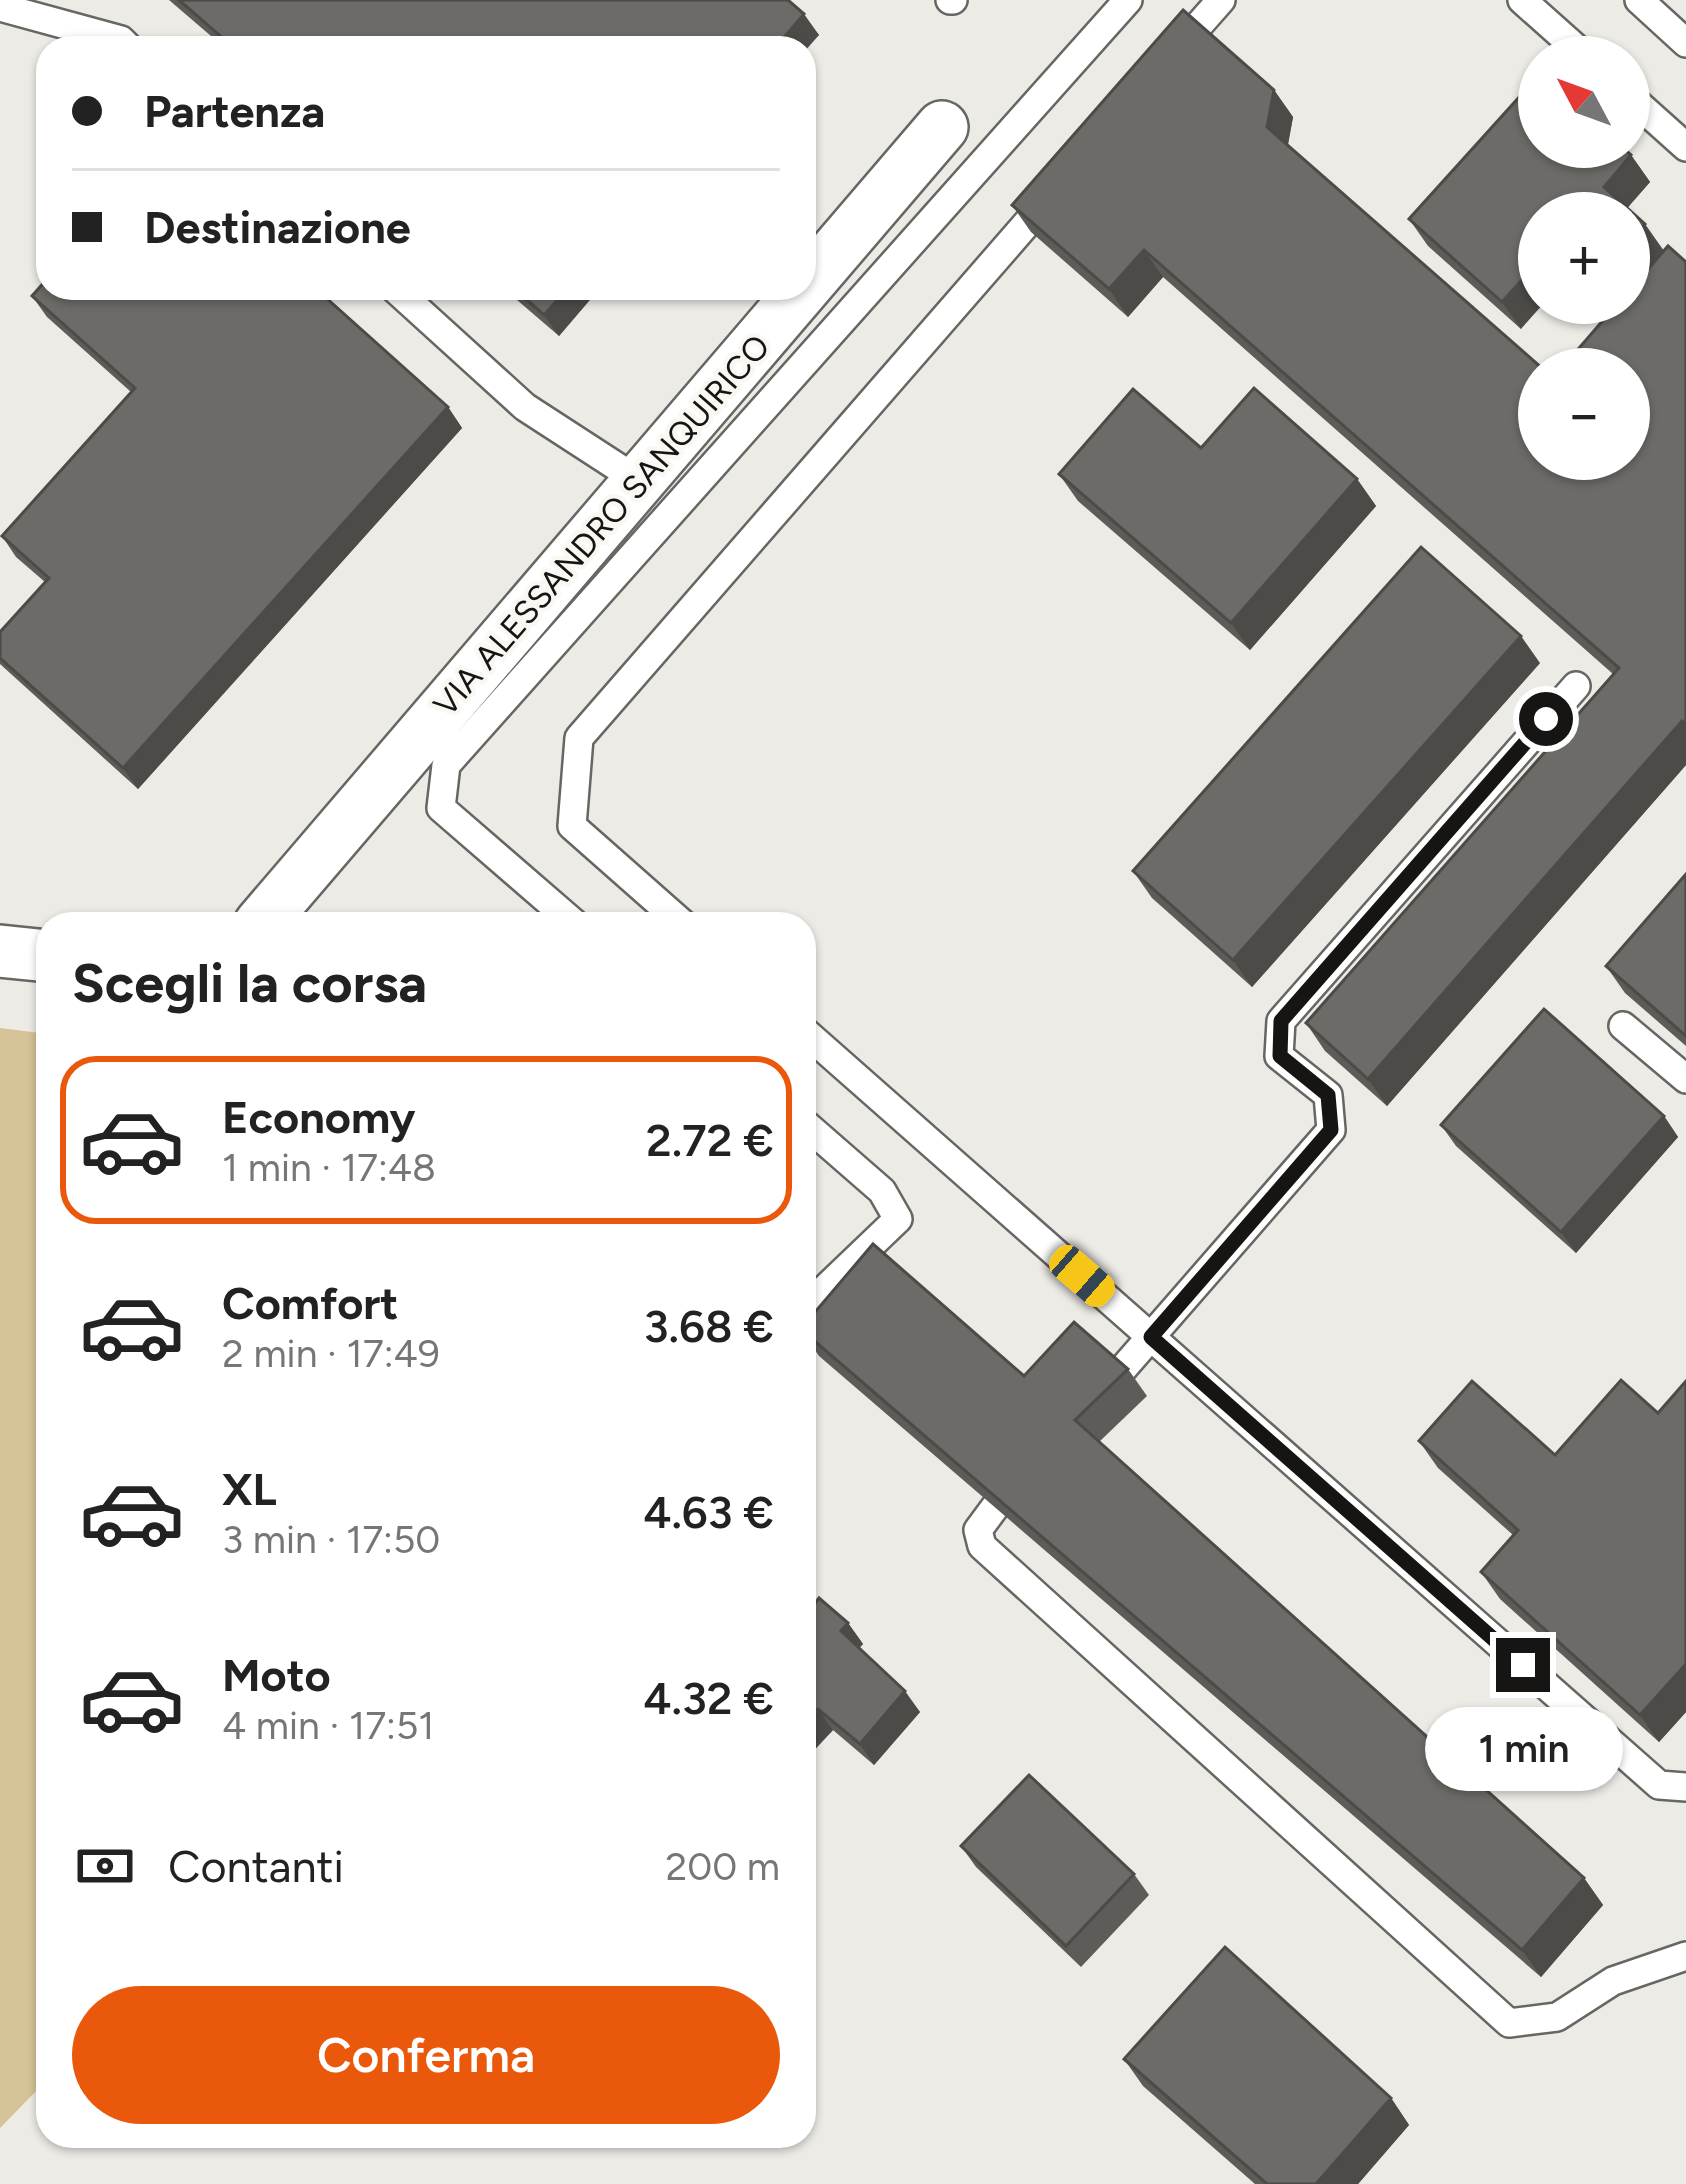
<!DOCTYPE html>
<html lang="it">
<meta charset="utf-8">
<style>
:root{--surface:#fff;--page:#f6f6f6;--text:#222;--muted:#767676;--line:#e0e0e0;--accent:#ea580c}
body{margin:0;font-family:Figtree,sans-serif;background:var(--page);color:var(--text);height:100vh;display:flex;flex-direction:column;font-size:45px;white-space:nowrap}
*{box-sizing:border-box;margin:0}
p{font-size:39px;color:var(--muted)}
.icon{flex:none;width:66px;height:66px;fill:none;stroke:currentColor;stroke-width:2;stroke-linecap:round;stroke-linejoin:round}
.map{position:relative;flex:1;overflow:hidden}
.sheet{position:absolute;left:36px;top:912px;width:780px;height:1236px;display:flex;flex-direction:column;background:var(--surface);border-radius:36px;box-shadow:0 3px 9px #0004}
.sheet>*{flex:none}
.top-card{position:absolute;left:36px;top:36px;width:780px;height:264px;border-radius:36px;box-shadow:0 3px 9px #0004;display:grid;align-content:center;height:264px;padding:0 36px;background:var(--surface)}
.needle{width:78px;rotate:311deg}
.controls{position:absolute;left:1518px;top:36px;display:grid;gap:24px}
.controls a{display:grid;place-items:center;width:132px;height:132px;border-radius:50%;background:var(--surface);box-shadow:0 3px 9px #0004;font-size:60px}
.end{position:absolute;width:54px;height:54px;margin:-27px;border:15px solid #161514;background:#fff;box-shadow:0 0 0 6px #fff}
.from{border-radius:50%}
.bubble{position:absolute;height:84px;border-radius:42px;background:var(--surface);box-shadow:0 3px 9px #0004;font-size:39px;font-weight:600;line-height:84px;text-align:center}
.car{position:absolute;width:36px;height:72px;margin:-36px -18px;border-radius:15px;box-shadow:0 0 9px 3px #0007;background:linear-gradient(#f5c518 24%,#345 0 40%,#f5c518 0 76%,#345 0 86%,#f5c518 0)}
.top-card b{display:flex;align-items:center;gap:42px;height:114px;font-size:45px}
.top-card b+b{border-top:3px solid var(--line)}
.top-card i{width:30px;height:30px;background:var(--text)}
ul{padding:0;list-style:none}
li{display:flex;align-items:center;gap:36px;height:168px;margin:0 24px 18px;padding:0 12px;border:6px solid transparent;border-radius:36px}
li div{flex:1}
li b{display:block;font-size:45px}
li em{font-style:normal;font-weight:600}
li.current{border-color:var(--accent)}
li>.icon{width:108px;height:108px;stroke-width:1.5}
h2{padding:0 36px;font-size:54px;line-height:144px}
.pay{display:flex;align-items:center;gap:30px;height:132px;padding:0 36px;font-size:45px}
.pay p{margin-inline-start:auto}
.action{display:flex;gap:24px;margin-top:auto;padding:24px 36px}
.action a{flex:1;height:138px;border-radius:72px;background:var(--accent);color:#fff;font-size:48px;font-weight:600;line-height:138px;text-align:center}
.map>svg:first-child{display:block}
.garden{fill:#d5c397}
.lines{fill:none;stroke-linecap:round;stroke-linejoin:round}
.lane-casing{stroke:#676662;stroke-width:32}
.street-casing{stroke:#676662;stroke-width:56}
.lane{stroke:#fff;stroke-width:27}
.street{stroke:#fff;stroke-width:51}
.wall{fill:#5e5c59}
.shaded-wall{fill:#4c4b48}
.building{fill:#6d6b67;stroke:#4c4b48;stroke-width:3}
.route{stroke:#161514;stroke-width:15}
.labels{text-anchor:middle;stroke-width:9;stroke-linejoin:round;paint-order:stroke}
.street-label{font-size:33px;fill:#161514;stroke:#faf8f3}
</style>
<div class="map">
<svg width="1686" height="2184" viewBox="0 0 1686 2184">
<rect width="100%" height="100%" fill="#edebe6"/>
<path class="garden" d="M 0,1028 L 48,1034 L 48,2079 L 0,2128 Z"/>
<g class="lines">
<defs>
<path id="lane" d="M 950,0 L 953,0
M 1522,0 L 1586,57
M 1639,0 L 1686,43
M 0,7 L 121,40 L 129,48
M 1176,51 L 1221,0
M 1629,96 L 1686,147
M 394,288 L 525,407 L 639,481
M 575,924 L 441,808 L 446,765 L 1128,0
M 683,924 L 572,826 L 579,738 L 1049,198
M 1623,1026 L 1686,1079
M 804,1031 L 1659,1785 L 1686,1787
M 804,1123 L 882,1191 L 898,1219 L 804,1309
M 1120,1372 L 1331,1130 L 1328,1095 L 1279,1056 L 1281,1021 L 1576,686
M 995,1507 L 978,1530 L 982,1546 L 1509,2023 L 1557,2017 L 1613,1981 L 1686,1956"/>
<path id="street" d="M 260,924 L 942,127
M 0,951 L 48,956"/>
</defs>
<use href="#lane" class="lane-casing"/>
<use href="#street" class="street-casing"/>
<use href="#lane" class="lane"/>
<use href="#street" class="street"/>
</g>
<path class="wall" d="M 169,0 L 788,0 L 819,35 L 804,48 L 225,48 Z
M 1274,90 L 1293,117 L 1288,145 L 1539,459 L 1618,303 L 1539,213 L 1521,329 L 1428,246 L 1409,219 L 1631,155 L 1650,182 L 1627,208 L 1664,251 L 1686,262 L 1686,765 L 1387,1106 L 1325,1051 L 1306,1023 L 1613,674 L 1163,277 L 1128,317 L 1031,232 L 1012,205 Z
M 503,288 L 600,288 L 559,336 Z
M 32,296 L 448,407 L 462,428 L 138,789 L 0,664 L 0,632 L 45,582 L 16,557 L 2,536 L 131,392 L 47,317 Z
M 1585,303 L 1618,303 L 1603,319 Z
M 1201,448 L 1357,479 L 1376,506 L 1250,650 L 1078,501 L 1059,474 Z
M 1540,663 L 1252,987 L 1152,898 L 1133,871 Z
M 1686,874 L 1686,1046 L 1625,993 L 1606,966 Z
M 1664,1116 L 1678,1137 L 1576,1253 L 1456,1146 L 1441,1125 Z
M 804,1325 L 1024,1376 L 1128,1369 L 1147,1396 L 1099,1442 L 1584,1878 L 1603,1905 L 1541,1977 L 819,1356 L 804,1334 Z
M 1686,1381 L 1686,1712 L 1659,1742 L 1500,1599 L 1481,1572 L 1513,1535 L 1438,1468 L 1419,1441 L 1555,1455 L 1658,1413 Z
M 813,1606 L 848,1623 L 863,1644 L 859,1648 L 920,1712 L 874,1765 L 833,1730 L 804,1761 Z
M 961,1846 L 1134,1874 L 1149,1895 L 1081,1967 L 976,1867 Z
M 1124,2059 L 1391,2098 L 1409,2125 L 1358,2184 L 1255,2184 L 1143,2086 Z"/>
<path class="shaded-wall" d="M 804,14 L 819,35 L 804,52 L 804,48 L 775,48 Z
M 1274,90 L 1293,117 L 1286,154 L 1267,127 Z
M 1631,155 L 1650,182 L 1623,213 L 1604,187 Z
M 1645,224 L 1664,251 L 1629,290 L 1629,242 Z
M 1144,250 L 1163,277 L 1128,317 L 1109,289 Z
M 1539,261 L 1539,303 L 1544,303 L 1521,329 L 1502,302 Z
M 568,288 L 600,288 L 559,336 L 544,315 Z
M 1592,303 L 1618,303 L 1603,319 Z
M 448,407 L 462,428 L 138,789 L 123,768 Z
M 1357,479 L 1376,506 L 1250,650 L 1231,623 Z
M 1521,636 L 1540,663 L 1252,987 L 1233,960 Z
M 1682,721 L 1686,726 L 1686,765 L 1387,1106 L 1368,1079 Z
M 1664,1116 L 1678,1137 L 1576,1253 L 1561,1232 Z
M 848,1623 L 863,1644 L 855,1652 L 841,1631 Z
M 1686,1664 L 1686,1712 L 1659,1742 L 1640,1715 Z
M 905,1691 L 920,1712 L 874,1765 L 860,1744 Z
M 818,1709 L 833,1730 L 804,1761 L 804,1724 Z
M 1584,1878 L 1603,1905 L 1541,1977 L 1522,1950 Z
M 1391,2098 L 1409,2125 L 1358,2184 L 1316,2184 Z"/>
<path class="building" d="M 179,0 L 788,0 L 804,14 L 775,48 L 234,48 Z
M 1183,10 L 1274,90 L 1267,127 L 1543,369 L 1539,369 L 1539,459 L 1629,459 L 1629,369 L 1561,369 L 1618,303 L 1629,303 L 1629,291 L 1668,246 L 1686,262 L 1686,724 L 1682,721 L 1368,1079 L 1306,1023 L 1619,668 L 1144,250 L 1109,289 L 1012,205 Z
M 1539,75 L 1539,147 L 1622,147 L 1631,155 L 1604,187 L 1645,224 L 1629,242 L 1629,213 L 1539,213 L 1539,261 L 1502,302 L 1409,219 Z
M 48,278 L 48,288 L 315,288 L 448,407 L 123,768 L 0,658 L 0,632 L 49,578 L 2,536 L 135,388 L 32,296 Z
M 513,288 L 568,288 L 544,315 Z
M 1254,388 L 1357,479 L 1231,623 L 1059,474 L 1133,389 L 1201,448 Z
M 1421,547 L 1521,636 L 1233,960 L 1133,871 Z
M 1686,874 L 1686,1036 L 1606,966 Z
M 1544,1009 L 1664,1116 L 1561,1232 L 1441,1125 Z
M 873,1244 L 1024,1376 L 1074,1322 L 1128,1369 L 1075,1420 L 1584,1878 L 1522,1950 L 804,1332 L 804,1325 Z
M 1621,1380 L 1658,1413 L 1686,1381 L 1686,1664 L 1640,1715 L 1481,1572 L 1518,1530 L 1419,1441 L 1472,1381 L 1555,1455 Z
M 804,1598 L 813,1606 L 819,1598 L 848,1623 L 841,1631 L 905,1691 L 860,1744 L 818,1709 L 804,1724 Z
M 1029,1775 L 1134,1874 L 1066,1946 L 961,1846 Z
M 1225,1947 L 1391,2098 L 1316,2184 L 1267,2184 L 1124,2059 Z"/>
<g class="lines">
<path class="route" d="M 1523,1665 L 1151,1337 L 1331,1130 L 1328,1095 L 1280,1056 L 1281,1021 L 1546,719"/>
</g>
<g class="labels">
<g class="street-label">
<text transform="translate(601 525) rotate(-49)" y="12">VIA ALESSANDRO SANQUIRICO</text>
</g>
</g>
</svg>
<div class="controls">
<a><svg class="needle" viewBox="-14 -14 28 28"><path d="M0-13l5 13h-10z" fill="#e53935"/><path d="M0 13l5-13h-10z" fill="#767676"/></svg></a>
<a>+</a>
<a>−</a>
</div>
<i class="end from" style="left:1546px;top:719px"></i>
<i class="end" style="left:1523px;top:1665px"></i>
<div class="bubble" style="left:1425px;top:1707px;width:198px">1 min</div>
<i class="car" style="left:1082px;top:1276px;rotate:131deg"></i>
<div class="top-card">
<b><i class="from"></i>Partenza</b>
<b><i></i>Destinazione</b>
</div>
<section class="sheet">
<h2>Scegli la corsa</h2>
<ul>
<li class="current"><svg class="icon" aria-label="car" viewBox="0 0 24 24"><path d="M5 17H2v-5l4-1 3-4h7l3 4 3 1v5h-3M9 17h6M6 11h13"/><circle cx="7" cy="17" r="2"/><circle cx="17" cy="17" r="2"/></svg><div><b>Economy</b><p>1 min · 17:48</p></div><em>2.72 €</em></li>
<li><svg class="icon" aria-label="car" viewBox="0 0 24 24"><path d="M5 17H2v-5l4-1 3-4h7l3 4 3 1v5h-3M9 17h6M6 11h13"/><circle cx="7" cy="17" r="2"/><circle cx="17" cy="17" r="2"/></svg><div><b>Comfort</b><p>2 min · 17:49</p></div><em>3.68 €</em></li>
<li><svg class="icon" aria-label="car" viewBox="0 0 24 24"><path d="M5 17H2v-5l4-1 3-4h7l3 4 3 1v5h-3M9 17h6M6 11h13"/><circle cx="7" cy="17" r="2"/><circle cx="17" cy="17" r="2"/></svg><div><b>XL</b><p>3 min · 17:50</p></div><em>4.63 €</em></li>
<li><svg class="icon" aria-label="car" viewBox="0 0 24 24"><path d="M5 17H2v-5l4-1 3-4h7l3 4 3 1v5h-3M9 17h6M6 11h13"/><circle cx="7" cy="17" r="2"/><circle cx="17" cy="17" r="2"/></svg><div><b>Moto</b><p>4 min · 17:51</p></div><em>4.32 €</em></li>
</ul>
<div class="pay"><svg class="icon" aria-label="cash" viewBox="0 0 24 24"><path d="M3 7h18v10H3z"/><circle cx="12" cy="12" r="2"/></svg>Contanti<p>200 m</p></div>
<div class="action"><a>Conferma</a></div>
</section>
</div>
